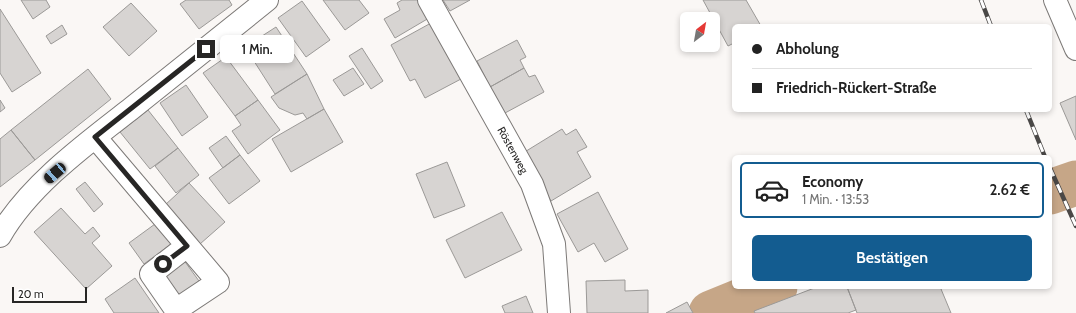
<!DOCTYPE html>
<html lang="de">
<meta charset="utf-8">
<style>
:root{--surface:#fff;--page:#f6f6f6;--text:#222;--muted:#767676;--line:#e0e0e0;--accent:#135c90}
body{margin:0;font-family:Cabin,sans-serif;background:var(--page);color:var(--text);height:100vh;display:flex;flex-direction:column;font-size:15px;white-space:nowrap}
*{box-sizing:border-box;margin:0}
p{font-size:13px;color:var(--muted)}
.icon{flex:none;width:22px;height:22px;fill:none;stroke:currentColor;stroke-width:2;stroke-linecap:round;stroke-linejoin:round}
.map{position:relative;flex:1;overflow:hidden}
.drawer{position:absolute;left:732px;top:155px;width:320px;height:134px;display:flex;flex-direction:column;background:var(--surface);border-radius:6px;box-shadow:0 2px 6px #0003}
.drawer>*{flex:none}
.top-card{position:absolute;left:732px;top:24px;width:320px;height:88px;border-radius:6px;box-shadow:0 2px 6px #0003;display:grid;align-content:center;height:88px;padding:0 20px;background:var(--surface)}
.needle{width:26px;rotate:31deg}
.controls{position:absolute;left:680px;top:12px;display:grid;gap:8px}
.controls a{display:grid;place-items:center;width:40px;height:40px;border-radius:6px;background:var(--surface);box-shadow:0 2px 6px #0003;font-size:20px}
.scale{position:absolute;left:12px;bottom:10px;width:75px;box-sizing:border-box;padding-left:4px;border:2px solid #272625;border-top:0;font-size:11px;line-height:14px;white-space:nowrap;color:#272625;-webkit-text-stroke:3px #fff;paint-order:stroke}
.end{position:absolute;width:18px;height:18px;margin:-9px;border:5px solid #272625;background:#fff;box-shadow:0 0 0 2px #fff}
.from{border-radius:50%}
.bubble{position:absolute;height:28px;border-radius:6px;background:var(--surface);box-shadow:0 2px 6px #0003;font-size:13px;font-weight:600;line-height:28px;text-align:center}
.car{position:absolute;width:12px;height:24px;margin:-12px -6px;border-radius:5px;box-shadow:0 0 3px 1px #0007;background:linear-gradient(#222 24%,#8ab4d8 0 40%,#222 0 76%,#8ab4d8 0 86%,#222 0)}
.top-card b{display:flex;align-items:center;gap:14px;height:38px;font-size:15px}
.top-card b+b{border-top:1px solid var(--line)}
.top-card i{width:10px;height:10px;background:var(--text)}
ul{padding:7px 0 0;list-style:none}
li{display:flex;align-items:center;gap:12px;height:56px;margin:0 8px 6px;padding:0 12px;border:2px solid transparent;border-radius:6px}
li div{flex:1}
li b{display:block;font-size:15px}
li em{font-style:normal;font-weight:600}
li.on{border-color:var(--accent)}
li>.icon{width:36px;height:36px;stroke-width:1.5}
.action{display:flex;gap:8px;margin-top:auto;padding:8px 20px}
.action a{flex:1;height:46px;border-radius:6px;background:var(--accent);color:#fff;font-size:16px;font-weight:600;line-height:46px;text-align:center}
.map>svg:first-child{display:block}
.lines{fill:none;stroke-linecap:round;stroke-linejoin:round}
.river{stroke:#c6a687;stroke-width:45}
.building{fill:#d7d4d2;stroke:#9b9997}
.minor-casing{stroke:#7c7977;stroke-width:24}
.minor{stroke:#fff;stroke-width:22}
.rail-casing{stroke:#4a4847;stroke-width:4.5}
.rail{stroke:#fff;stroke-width:3;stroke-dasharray:9;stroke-linecap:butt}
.route{stroke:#272625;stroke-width:5}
.labels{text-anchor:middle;stroke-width:4;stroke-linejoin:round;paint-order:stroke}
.street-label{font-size:11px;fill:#272625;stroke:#fff}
</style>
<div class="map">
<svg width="1076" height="313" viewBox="0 0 1076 313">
<rect width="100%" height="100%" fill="#faf7f5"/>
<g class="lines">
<path class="river" d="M 1050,192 L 1076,183
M 711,313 L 775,287"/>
</g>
<path class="building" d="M 21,0 L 46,0 L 50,7 L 33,19 Z
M 186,0 L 229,0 L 232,5 L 199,29 L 180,4 Z
M 323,0 L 359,0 L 369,13 L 345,30 Z
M 402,0 L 419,0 L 429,18 L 395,38 L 384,19 L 400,10 L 397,3 Z
M 443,0 L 470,0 L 450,11 Z
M 703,0 L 746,0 L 761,26 L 734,26 L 734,43 L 728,46 Z
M 302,1 L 330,40 L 306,57 L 278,18 Z
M 131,3 L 157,31 L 129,56 L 103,27 Z
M 0,9 L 41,73 L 12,92 L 0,73 Z
M 431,23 L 461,79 L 425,98 L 415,79 L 410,81 L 391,45 Z
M 62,25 L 67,34 L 51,44 L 46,36 Z
M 276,27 L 307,74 L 275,94 L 245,47 Z
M 517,40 L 526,57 L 520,60 L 524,68 L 490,87 L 477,61 Z
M 362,48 L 383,81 L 371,89 L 349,56 Z
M 226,57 L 258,100 L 235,116 L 203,73 Z
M 353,68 L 364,84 L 344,96 L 333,80 Z
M 524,68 L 529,77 L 535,75 L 544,92 L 505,113 L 490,87 Z
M 88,69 L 111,99 L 35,160 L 11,130 Z
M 307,74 L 324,109 L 307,119 L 303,113 L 295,115 L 279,108 L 271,97 Z
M 186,85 L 208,117 L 182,136 L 160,103 Z
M 1076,96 L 1076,140 L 1060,103 Z
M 0,100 L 5,108 L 0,112 Z
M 258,100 L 280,130 L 248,154 L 232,131 L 241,125 L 235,116 Z
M 324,109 L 343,142 L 291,172 L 272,139 Z
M 148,110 L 178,148 L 150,169 L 120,132 Z
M 562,129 L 566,135 L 576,129 L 587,147 L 577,152 L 591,177 L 551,201 L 523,153 Z
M 11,130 L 35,160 L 0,187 L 0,139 Z
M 226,136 L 240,155 L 223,168 L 209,148 Z
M 178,148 L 199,175 L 176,193 L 155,166 Z
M 240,155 L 260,181 L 229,204 L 209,178 Z
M 447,162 L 465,206 L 434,218 L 416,174 Z
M 85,182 L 103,204 L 94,212 L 76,189 Z
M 189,183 L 225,222 L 200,244 L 165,205 Z
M 598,192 L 628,249 L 605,262 L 594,243 L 578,252 L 557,214 Z
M 61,208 L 85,234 L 93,227 L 100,236 L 92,243 L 112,266 L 86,289 L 34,232 Z
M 502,212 L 522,250 L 465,278 L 446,240 Z
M 155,224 L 171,244 L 144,264 L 129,243 Z
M 183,259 L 199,281 L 176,298 L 160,276 Z
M 135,278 L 159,313 L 114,313 L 105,299 Z
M 625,280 L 625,291 L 648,290 L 648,313 L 587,313 L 586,281 Z
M 817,287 L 847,287 L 856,310 L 848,313 L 755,313 L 754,311 Z
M 847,287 L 947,287 L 941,289 L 951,313 L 857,313 Z
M 526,296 L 533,313 L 505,313 L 502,306 Z
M 687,302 L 693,313 L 666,313 Z"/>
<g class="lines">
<defs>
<path id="minor" d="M 429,0 L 532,184 L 554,244 L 559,313
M 1055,0 L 1076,49
M 95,137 L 218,282 L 176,310 L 151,274 L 187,246
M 0,236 C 28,186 87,143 132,108 C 177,72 222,36 267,0"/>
</defs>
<use href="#minor" class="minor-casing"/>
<use href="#minor" class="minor"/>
<defs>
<path id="rail" d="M 981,0 L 991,26
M 1026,110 L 1045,157
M 1050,168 L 1076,226"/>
</defs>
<use href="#rail" class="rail-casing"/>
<use href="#rail" class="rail"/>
</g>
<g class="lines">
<path class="route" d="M 163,264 L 187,246 L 95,137 L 206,49"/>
</g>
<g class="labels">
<g class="street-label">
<text transform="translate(513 150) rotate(61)" y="4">Röstenweg</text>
</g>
</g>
</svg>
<div class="controls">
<a><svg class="needle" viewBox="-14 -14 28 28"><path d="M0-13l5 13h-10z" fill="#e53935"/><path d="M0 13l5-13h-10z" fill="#767676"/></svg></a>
</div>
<div class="scale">20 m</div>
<i class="end from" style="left:163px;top:264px"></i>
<i class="end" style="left:206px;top:49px"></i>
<div class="bubble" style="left:220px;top:35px;width:74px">1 Min.</div>
<i class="car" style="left:55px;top:173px;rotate:229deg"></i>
<div class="top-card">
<b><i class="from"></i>Abholung</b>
<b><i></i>Friedrich-Rückert-Straße</b>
</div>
<section class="drawer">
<ul>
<li class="on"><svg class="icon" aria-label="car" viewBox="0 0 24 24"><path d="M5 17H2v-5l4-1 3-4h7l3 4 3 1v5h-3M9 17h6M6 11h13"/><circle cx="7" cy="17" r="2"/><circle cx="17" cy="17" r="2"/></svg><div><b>Economy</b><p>1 Min. · 13:53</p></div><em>2.62 €</em></li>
</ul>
<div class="action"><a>Bestätigen</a></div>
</section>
</div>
